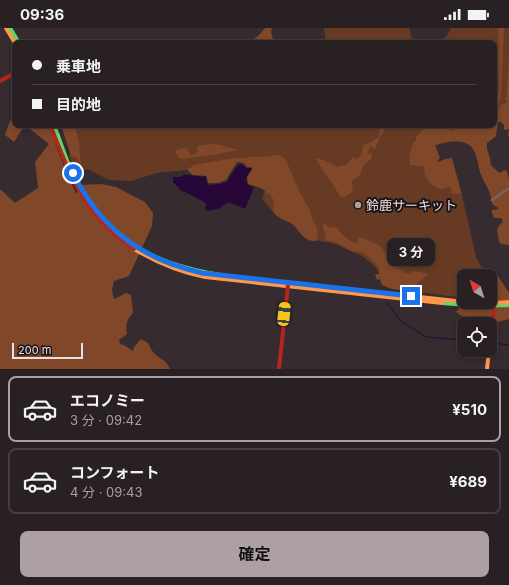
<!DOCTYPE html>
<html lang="ja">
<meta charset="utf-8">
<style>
:root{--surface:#282022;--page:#342d2f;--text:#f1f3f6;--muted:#a5a3a5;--line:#443e40;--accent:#aca0a3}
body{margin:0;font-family:Inter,"Noto Sans JP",sans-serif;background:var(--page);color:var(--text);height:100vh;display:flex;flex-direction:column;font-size:15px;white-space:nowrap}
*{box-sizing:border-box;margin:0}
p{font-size:13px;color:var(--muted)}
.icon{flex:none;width:22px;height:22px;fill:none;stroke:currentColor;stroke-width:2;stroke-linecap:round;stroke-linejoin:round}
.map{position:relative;height:341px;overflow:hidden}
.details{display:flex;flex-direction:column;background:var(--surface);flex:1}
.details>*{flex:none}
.top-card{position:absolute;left:12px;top:12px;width:485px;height:88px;border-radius:8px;box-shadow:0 2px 6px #0003,0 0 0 1px var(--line);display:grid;align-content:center;height:88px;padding:0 20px;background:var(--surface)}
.needle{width:26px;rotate:321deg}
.fabs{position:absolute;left:457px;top:241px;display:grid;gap:8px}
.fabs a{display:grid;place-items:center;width:40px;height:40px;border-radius:8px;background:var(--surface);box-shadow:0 2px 6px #0003,0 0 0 1px var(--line);font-size:20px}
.scale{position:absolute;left:12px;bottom:10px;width:71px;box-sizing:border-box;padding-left:4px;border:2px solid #ecdfe2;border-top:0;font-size:11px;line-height:14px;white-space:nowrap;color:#ecdfe2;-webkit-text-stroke:3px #1b1315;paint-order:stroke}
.end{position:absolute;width:18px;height:18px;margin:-9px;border:5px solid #1a73e8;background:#fff;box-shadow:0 0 0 2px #fff}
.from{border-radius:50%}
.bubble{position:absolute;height:28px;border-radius:8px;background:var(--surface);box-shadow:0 2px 6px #0003,0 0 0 1px var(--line);font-size:13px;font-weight:700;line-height:28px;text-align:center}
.car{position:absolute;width:12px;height:24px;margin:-12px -6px;border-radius:5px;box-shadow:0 0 3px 1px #0007;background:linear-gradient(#f5c518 24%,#345 0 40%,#f5c518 0 76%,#345 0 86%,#f5c518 0)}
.top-card b{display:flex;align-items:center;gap:14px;height:38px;font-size:15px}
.top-card b+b{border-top:1px solid var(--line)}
.top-card i{width:10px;height:10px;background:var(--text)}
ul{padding:7px 0 0;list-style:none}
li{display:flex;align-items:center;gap:12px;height:66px;margin:0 8px 6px;padding:0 12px;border:2px solid var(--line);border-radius:8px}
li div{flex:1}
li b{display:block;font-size:15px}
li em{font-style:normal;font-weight:700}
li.selected{border-color:var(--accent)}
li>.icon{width:36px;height:36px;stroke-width:1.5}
.cta{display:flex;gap:8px;margin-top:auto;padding:8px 20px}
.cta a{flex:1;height:46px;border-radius:8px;background:var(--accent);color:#111;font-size:16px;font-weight:700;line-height:46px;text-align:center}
.status{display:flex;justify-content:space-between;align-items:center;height:28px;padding:0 20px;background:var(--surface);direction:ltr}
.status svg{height:11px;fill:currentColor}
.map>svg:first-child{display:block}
.green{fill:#673b23}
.forest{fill:#804829}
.water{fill:#270738}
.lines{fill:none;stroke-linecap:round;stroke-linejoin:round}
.stream{stroke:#270738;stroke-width:1}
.street{stroke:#726565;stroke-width:2.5}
.fast{stroke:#63d668;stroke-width:4}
.slow{stroke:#ff974d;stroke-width:4}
.jam{stroke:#b3261e;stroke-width:4}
.route{stroke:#1a73e8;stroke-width:5}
.poi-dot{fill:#aca0a3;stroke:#1b1315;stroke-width:1.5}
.labels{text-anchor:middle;stroke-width:4;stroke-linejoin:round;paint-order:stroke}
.poi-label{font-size:13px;fill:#ecdfe2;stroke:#1b1315;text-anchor:start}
</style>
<div class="status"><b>09:36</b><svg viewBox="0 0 49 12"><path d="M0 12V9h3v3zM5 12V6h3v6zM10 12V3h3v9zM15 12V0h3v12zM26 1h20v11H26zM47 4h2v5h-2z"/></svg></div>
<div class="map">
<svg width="509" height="341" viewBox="0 0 509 341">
<rect width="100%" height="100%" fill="#362b2e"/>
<path class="green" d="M 324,0 L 409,0 L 412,11 L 420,15 L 326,15 Z
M 451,0 L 509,0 L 509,56 L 507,71 L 499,84 L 494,87 L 494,15 L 437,15 L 446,9 Z
M 73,97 L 474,97 L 467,103 L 433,119 L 431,139 L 427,148 C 433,155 439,165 449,159 L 462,167 L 476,229 L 482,240 L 480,242 L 483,248 L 464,248 L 464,270 L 410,263 L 385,256 L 376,240 L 364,229 L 333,215 L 312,212 L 293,196 L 282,192 L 272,183 L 262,171 L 265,163 L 252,140 C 246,139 243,134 237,131 L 225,138 L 157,145 L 131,153 L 109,152 L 87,141 L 78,146 L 69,128 L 76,122 Z"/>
<path class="forest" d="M 265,0 L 272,0 L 271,4 L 274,15 L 243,15 C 255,11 257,10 265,0 Z
M 498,0 L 504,0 L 501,69 L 498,78 L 494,82 L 494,73 L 499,62 Z
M 509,29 L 509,108 L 508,108 L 509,101 L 504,102 L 504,97 L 501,94 L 498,94 L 496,108 L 487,115 L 487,121 L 490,130 L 491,137 L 499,145 L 505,142 L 507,143 L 509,152 L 509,217 L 501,216 L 499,214 L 497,201 L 503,193 L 501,190 L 494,190 L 492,185 L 492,182 L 498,181 L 498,180 L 492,176 C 492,165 485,156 481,147 C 478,139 478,130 474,123 C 468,109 446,114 435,117 L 440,130 L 438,132 L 438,134 L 445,131 L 452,130 L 462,167 L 459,165 L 452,166 L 451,160 L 449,159 C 440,165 428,156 425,147 C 424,143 425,141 423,138 L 410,137 L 409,128 L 413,115 L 416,112 L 416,109 L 424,101 L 425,102 L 426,100 L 443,97 C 453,103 452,105 461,97 L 494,97 L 494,89 C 499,84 498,74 506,75 Z
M 15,79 L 15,97 L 49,97 L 59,126 L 76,166 L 80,157 L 101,156 L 116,159 L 145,174 L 153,185 L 152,198 L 129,248 L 114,253 L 112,262 L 114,271 L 126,265 L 131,267 L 133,285 C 127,291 125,297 127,306 L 119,312 L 120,316 L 124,317 L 133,323 L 134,319 L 141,311 C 153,317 147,317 154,325 C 160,332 165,330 170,341 L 0,341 L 0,161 L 15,175 L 38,160 L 35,134 L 49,116 L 25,97 L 14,114 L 5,107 Z
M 61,97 L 75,97 L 79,115 L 81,137 L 76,129 L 71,128 Z
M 380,97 L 384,97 L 384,104 L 381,107 L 375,121 L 370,118 L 368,126 L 372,125 L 371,131 L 364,137 L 359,148 L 351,154 L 353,163 L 345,169 L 341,169 L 315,130 C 321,131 333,136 337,139 L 338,138 L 346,137 L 353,129 L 357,131 L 361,127 L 363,117 L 370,115 L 379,109 Z
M 212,116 L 221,117 L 237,122 L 213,127 L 182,131 L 177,128 L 177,126 L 174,124 L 177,122 L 186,120 L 190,126 L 192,127 L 197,124 L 197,119 L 199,118 Z
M 274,127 L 280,127 L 286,132 L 299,163 L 311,184 L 311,188 L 317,200 L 318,209 L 315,213 C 302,213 300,202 292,196 C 285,190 278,192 273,183 C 274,175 275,173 270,166 L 265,165 L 265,163 L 261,160 L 248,156 L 247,149 L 252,142 L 252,139 L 247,139 L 244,135 L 237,134 L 226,152 L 218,155 L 208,155 L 206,148 L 193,147 L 188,143 L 188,141 L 194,137 L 234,130 C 240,131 244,130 250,129 C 259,128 266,130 274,127 Z
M 322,196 L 325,196 L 330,200 L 336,199 C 341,206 351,216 359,215 L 357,209 L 359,210 L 361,209 L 382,219 C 383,226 399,244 407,245 C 413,246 408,244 413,243 C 416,243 420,244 423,245 L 423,244 L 427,246 L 421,253 L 419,253 L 418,256 C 405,263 395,264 382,257 L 380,251 L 377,252 L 375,246 L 379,246 L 379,240 L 378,238 L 363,224 L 351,223 L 338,215 L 325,212 L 326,208 Z
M 496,245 L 509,265 L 509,291 C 490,297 472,296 456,284 L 465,274 L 490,274 L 489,248 L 492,246 Z"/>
<path class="water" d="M 240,136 L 243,137 L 246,140 L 252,140 C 248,146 244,150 248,157 L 254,159 L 245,181 L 229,174 L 222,178 L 219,181 L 207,183 L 205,180 L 206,176 L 204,174 L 185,164 L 181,163 L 178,159 L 173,154 L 173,149 L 181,149 L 183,147 C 190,146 198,150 206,148 L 208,157 L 220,156 L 228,153 L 229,149 C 234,145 234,140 240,136 Z"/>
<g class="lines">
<path class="stream" d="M 387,275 L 401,293 L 426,309 L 464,312
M 493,315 L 509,317"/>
<path class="street" d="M 492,172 L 509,160"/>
<path class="fast" d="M 10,0 L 19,15
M 54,97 C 63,120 70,146 84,167 C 136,249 223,247 309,257
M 442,275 L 480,278 L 509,277"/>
<path class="slow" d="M 6,0 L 15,15
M 134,221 C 156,234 179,244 205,249 L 442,275
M 309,257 L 484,276 L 509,274
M 487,341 L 489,322"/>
<path class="jam" d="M 0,53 L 15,45
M 50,97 C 71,149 85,189 134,221
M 490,316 L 494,279
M 279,341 L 288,257"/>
</g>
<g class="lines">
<path class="route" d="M 73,145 C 101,201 141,231 202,245 L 411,268"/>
</g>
<circle class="poi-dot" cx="358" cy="177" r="4"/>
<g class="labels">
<g class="poi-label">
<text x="366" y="182">鈴鹿サーキット</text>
</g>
</g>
</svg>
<div class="fabs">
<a><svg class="needle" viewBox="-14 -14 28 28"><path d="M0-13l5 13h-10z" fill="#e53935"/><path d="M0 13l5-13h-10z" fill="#a5a3a5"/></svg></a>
<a><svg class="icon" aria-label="locate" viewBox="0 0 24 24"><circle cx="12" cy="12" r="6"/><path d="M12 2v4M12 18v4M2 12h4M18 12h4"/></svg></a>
</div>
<div class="scale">200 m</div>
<i class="end from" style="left:73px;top:145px"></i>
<i class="end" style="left:411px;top:268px"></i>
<div class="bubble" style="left:387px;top:210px;width:48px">3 分</div>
<i class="car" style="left:284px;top:286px;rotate:6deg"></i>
<div class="top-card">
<b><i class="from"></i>乗車地</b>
<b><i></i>目的地</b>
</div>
</div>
<section class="details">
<ul>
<li class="selected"><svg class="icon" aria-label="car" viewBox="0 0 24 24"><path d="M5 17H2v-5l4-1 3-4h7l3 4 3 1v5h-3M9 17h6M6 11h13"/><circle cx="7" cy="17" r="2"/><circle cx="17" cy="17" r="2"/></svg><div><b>エコノミー</b><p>3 分 · 09:42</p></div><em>¥510</em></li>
<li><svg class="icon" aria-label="car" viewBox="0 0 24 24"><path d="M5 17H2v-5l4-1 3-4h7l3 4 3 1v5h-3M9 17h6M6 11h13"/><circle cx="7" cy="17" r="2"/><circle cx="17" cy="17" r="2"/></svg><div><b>コンフォート</b><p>4 分 · 09:43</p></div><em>¥689</em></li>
</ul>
<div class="cta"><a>確定</a></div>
</section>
